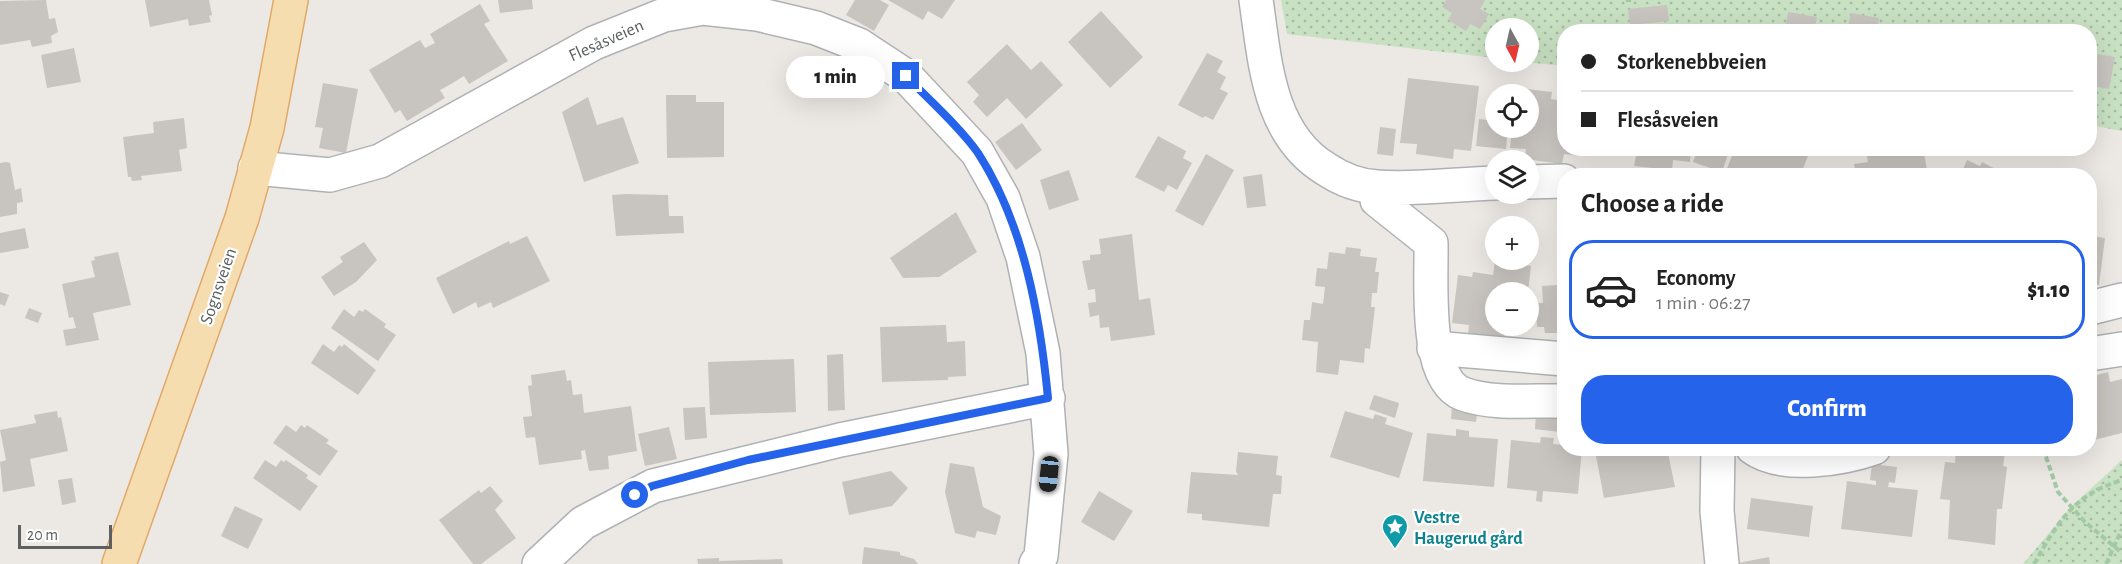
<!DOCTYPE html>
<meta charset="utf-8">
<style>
:root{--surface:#fff;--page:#f6f6f6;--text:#222;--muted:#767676;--line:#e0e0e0;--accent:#2563eb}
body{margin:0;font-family:"Alegreya Sans",sans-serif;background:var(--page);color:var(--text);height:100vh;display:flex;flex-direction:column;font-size:22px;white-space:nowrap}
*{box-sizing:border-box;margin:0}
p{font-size:20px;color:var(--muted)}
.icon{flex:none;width:33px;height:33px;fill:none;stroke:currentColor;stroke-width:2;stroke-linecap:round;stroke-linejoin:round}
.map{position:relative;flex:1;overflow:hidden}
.panel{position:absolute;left:1557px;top:168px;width:540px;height:288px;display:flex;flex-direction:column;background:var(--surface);border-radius:24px;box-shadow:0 6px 24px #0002}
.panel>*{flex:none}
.guide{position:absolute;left:1557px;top:24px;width:540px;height:132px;border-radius:24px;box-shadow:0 6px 24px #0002;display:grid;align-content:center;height:132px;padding:0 24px;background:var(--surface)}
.needle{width:39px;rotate:172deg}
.tools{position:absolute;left:1485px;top:18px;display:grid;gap:12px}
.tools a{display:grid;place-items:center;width:54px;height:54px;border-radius:50%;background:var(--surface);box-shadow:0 6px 24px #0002;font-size:30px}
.scale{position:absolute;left:18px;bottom:15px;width:94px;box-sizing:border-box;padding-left:6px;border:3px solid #5c6062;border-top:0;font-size:16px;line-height:21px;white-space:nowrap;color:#5c6062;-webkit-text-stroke:4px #fff;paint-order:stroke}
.end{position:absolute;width:27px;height:27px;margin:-14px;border:8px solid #2563eb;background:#fff;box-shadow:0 0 0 3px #fff}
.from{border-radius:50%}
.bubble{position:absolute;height:42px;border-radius:21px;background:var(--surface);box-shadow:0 6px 24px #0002;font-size:20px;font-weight:800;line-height:42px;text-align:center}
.car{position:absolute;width:18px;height:36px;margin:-18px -9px;border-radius:8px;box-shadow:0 0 4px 2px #0007;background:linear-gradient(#222 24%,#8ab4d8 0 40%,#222 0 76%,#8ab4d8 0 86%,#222 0)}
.guide b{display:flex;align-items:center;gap:21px;height:57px;font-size:22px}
.guide b+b{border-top:2px solid var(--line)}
.guide i{width:15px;height:15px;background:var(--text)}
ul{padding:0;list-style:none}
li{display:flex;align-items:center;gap:18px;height:99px;margin:0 12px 9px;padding:0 12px;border:3px solid transparent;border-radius:24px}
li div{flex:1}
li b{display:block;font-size:22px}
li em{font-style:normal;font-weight:800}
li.on{border-color:var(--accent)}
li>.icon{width:54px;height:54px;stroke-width:1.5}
h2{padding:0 24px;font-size:27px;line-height:72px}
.action{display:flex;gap:12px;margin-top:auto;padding:12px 24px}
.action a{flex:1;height:69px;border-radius:24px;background:var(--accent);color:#fff;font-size:24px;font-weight:800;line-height:69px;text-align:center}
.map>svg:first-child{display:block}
.grass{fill:url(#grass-dots)}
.building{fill:#c8c4c0}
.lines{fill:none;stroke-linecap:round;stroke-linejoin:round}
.minor-casing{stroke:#afb2b4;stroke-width:36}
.major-casing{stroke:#e1a868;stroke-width:36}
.path{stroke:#a1c9a4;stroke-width:4;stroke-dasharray:6 3;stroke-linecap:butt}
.minor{stroke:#fff;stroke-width:33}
.major{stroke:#f6ddaf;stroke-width:33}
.route{stroke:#2563eb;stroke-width:8}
.labels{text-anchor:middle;stroke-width:4.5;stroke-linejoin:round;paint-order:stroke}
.street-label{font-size:18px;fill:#5c6062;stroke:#fff}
.culture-label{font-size:18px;font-weight:bold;fill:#0d838f;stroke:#fff;text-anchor:start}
</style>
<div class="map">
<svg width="2122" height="564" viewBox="0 0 2122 564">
<defs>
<pattern id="grass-dots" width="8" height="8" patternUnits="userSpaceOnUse" patternTransform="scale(1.5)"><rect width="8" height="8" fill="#c9e1c3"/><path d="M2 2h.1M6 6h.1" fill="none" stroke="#a6baa2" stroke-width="1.8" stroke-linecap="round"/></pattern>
</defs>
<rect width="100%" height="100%" fill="#ece9e4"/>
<path class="grass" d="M 1281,0 L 2122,0 L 2122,131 L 2090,125 L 2090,32 L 1564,32 L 1564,66 L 1526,62 L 1528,62 L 1528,28 L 1496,28 L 1495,58 L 1287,34 Z
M 2122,460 L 2122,564 L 2023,564 L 2072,506 Z"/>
<path class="building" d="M 46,0 L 49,19 L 55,18 L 58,32 L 51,36 L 52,43 L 32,47 L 30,40 L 0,45 L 0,1 Z
M 145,0 L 209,0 L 212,15 L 209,16 L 211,22 L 189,26 L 188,19 L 150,27 Z
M 498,0 L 532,0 L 533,9 L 500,13 Z
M 855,0 L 880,0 L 889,5 L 874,31 L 846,15 Z
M 888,0 L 955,0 L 942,19 L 928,11 L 923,20 Z
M 1446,0 L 1485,0 L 1480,9 L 1489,14 L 1480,29 L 1470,24 L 1466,31 L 1448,20 L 1452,13 L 1442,7 Z
M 480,4 L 490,21 L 484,24 L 508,61 L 469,84 L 464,76 L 451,84 L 440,90 L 445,98 L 407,121 L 400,110 L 395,113 L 369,70 L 420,40 L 425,48 L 435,43 L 430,34 Z
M 1667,5 L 1669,21 L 1630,25 L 1628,9 Z
M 1101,11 L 1143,57 L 1110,88 L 1068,42 Z
M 1788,12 L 1817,17 L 1814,32 L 1785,32 Z
M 1851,13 L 1879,18 L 1877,32 L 1847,32 Z
M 1007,44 L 1031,70 L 1041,61 L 1063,85 L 1026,119 L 1007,98 L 987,117 L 973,102 L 979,95 L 967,82 Z
M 74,48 L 81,82 L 47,88 L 41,55 Z
M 1207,53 L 1223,61 L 1217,72 L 1226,77 L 1220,89 L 1228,93 L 1213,120 L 1205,116 L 1203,118 L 1178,105 Z
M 2090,53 L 2115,57 L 2109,89 L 2092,86 L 2090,90 Z
M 1408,78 L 1479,86 L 1471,151 L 1454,149 L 1453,159 L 1416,154 L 1417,144 L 1400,143 Z
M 323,83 L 358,89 L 346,153 L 319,148 L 323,128 L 315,127 Z
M 1517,88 L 1552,92 L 1551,99 L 1564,101 L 1564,148 L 1581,148 L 1581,156 L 1564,154 L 1562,164 L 1525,159 L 1526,149 L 1510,148 L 1512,128 L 1528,128 L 1528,94 L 1516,94 Z
M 666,95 L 696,95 L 696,102 L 724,102 L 724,157 L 667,158 Z
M 588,97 L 597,125 L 623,117 L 639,163 L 584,182 L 562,112 Z
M 184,118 L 187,148 L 179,150 L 182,171 L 141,176 L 142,180 L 132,181 L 131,177 L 128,177 L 123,137 L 154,133 L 153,122 Z
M 1479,119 L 1496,121 L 1496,128 L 1508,128 L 1506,149 L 1476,146 Z
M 1022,123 L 1042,150 L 1016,170 L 995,142 Z
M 1380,127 L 1396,129 L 1393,156 L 1377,154 Z
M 1158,136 L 1186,151 L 1183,158 L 1192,163 L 1177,190 L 1168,185 L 1164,192 L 1135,177 Z
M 1619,148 L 1691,148 L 1690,162 L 1673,160 L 1672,170 L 1634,166 L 1636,156 L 1619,154 Z
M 1698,148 L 1730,148 L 1722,172 L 1693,162 Z
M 1735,148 L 1795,148 L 1795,151 L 1808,156 L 1800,176 L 1724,176 Z
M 1888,148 L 1889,155 L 1910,151 L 1911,156 L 1924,153 L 1928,176 L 1856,176 L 1854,164 L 1868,162 L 1866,150 Z
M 1206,154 L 1234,170 L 1203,226 L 1175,211 Z
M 1967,160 L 1980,166 L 1982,162 L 2009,176 L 1960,176 Z
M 6,162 L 10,163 L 15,190 L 21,188 L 23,202 L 17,203 L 17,214 L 0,217 L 0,163 Z
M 1069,170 L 1079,200 L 1049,210 L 1040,180 Z
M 1262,174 L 1266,206 L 1247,208 L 1243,177 Z
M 626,194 L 668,195 L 669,216 L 683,216 L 684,233 L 616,236 L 612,195 Z
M 956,212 L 977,252 L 939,277 L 903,278 L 890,258 Z
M 25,228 L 29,248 L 0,253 L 0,233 Z
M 2090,232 L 2091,236 L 2105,238 L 2099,285 L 2090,284 Z
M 1132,234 L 1139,300 L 1150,298 L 1155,335 L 1111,341 L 1109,327 L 1100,328 L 1099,315 L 1090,317 L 1088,303 L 1096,302 L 1095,289 L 1088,290 L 1082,261 L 1090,260 L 1090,255 L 1101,254 L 1099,239 Z
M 527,236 L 550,281 L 493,308 L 491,302 L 478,308 L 476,302 L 453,314 L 436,278 L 509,241 L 510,244 Z
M 364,242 L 377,260 L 356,282 L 334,296 L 321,277 L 343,262 L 340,257 Z
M 1346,247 L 1361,249 L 1360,256 L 1377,258 L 1375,272 L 1379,272 L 1377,293 L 1372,293 L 1371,307 L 1375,307 L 1370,349 L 1365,348 L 1364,363 L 1340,360 L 1338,375 L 1316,372 L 1318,342 L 1302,340 L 1304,320 L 1310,320 L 1312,302 L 1323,304 L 1325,287 L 1315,286 L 1317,268 L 1327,269 L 1329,252 L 1345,254 Z
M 118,252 L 131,305 L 93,313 L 99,340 L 66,346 L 63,330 L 76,328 L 73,317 L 69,318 L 62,284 L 95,277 L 91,261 L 95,260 L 94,257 Z
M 1495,261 L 1531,266 L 1528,292 L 1496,292 L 1496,326 L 1524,326 L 1523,331 L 1505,329 L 1504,339 L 1468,334 L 1469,325 L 1452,323 L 1458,275 L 1472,277 L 1473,272 L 1493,275 Z
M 1557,272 L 1564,272 L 1564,345 L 1562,333 L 1545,333 L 1544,327 L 1537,327 L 1536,303 L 1543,303 L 1542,286 L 1557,285 Z
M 0,292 L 9,295 L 5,306 L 0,304 Z
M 29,308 L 42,313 L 38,323 L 25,318 Z
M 344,309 L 354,317 L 359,310 L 363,312 L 365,309 L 386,324 L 384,327 L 396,335 L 378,361 L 331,328 Z
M 946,325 L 947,342 L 965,341 L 966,376 L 948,377 L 948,380 L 882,382 L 880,327 Z
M 323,344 L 334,352 L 339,345 L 342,347 L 344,344 L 376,370 L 358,395 L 311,363 Z
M 843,354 L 845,410 L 828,411 L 827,355 Z
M 794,359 L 796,412 L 710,415 L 708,362 Z
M 565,370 L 567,381 L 571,380 L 573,395 L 582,394 L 584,413 L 631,406 L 637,451 L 608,456 L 609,469 L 589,471 L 585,450 L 581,451 L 582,459 L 539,465 L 535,437 L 526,438 L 523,417 L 532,416 L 528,386 L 532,385 L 531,375 Z
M 2108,372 L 2110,382 L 2122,379 L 2122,433 L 2090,441 L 2090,377 Z
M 1374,395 L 1399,403 L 1395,418 L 1369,409 Z
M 1452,404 L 1478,406 L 1476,422 L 1451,419 Z
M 705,407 L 707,438 L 685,440 L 683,408 Z
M 57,411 L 58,418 L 61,417 L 68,451 L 30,459 L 35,486 L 3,492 L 0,462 L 6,460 L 0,430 L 36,423 L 34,415 Z
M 1345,411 L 1373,419 L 1375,414 L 1387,418 L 1385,424 L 1413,433 L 1399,478 L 1330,457 Z
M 1536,414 L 1562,416 L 1560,432 L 1535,429 Z
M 286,425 L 296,432 L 301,425 L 305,428 L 307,425 L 329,440 L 326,443 L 338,451 L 320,476 L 273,443 Z
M 669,427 L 677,459 L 645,466 L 638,434 Z
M 1456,429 L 1469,431 L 1469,437 L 1498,439 L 1494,487 L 1423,481 L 1427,433 L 1456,436 Z
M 1541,437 L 1554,438 L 1553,444 L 1564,445 L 1564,448 L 1582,448 L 1578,494 L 1543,491 L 1542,502 L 1536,501 L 1537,491 L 1507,488 L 1511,440 L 1540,443 Z
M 1607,448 L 1667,448 L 1675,487 L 1604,498 L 1595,451 Z
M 1956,448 L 2005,453 L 2003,466 L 2007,467 L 2002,509 L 1997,509 L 1995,545 L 1948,539 L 1950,500 L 1940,499 L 1945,462 L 1955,463 Z
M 1238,452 L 1278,456 L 1276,475 L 1282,476 L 1281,494 L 1273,494 L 1269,527 L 1202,520 L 1202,514 L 1187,513 L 1191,472 L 1238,475 L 1236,471 Z
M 265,460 L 276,467 L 281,460 L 284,462 L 286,460 L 308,475 L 306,478 L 318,486 L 300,511 L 253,478 Z
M 950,463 L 974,467 L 983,507 L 1001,516 L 996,535 L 977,531 L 975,538 L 955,533 L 945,492 Z
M 1872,464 L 1897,467 L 1895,483 L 1889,482 L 1888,487 L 1918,490 L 1912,537 L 1841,529 L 1847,481 L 1876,485 L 1876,481 L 1870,480 Z
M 891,471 L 908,488 L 892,506 L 849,515 L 842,482 Z
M 72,478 L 76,502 L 62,505 L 58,480 Z
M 490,486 L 503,501 L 495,510 L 516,538 L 481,564 L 473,564 L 439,520 L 479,490 L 481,493 Z
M 1099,491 L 1133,511 L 1114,541 L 1081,522 Z
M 1751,498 L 1813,506 L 1809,537 L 1747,529 Z
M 235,506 L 263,519 L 248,549 L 221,536 Z
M 864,547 L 900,552 L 900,555 L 914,559 L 918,564 L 862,564 Z
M 1769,557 L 1770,564 L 1738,564 L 1738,563 Z
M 719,558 L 719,561 L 782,559 L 783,564 L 698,564 L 697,559 Z"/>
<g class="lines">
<defs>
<path id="minor" d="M 1256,0 C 1265,61 1268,134 1326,169 C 1341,179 1359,186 1377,187 C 1416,190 1457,184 1496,183
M 255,168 L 330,175 L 380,161 L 594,43 L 664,15 L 703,8 L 757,14 L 816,28 L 859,45 L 906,76 L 936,108 L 977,152 L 1003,198 L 1023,257 L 1043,353 L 1051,454 L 1041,556 L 1036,564
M 1528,182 L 1564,181
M 1376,187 L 1377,200 L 1431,243 C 1432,279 1423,379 1463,394 C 1494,405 1533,400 1564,401
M 2090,308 L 2122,300
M 1434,348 L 1564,359
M 2090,354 L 2122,349
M 1718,448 L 1717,511 L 1722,564
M 1753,448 C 1782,469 1843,459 1874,448
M 539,564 L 583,523 L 653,486 L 840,440 L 1048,398"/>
<path id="major" d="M 119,564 L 242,218 L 267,128 L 291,0"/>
</defs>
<use href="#minor" class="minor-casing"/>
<use href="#major" class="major-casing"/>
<path class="path" d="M 1626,0 L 1631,0
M 2043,448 L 2058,492 L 2085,522 L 2122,553
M 2034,564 C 2058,522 2073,495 2122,480
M 2106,564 L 2122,529"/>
<use href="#minor" class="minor"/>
<use href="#major" class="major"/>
</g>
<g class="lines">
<path class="route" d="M 635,495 L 652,486 L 748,460 L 1048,398 C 1040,316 1024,224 978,153 C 960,127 928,99 906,76"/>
</g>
<defs>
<symbol id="sight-pin" viewBox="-11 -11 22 30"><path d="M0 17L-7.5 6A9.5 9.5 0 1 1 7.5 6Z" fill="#0f9aa8" stroke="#fff"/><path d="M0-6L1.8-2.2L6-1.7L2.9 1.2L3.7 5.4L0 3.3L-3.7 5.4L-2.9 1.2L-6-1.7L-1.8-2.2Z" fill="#fff"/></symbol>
</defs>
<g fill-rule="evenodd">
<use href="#sight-pin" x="1380" y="512" width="30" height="40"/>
</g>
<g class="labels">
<g class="street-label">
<text transform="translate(606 40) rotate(-24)" y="6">Flesåsveien</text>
<text transform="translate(218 286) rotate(-71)" y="6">Sognsveien</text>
</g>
<g class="culture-label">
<text x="1414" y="523">Vestre<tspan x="1414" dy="21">Haugerud gård</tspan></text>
</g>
</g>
</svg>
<div class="tools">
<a><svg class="needle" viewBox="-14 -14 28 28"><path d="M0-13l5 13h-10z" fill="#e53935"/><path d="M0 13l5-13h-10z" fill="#767676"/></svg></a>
<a><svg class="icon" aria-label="locate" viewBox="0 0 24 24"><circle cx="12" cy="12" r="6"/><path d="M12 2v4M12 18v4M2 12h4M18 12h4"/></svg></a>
<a><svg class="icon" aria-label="layers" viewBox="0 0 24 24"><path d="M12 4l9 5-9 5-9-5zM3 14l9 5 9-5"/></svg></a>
<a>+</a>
<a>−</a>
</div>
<div class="scale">20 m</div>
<i class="end from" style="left:635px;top:495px"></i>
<i class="end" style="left:906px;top:76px"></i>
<div class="bubble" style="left:786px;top:56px;width:99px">1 min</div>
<i class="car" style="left:1049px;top:474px;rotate:186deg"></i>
<div class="guide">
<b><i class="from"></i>Storkenebbveien</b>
<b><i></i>Flesåsveien</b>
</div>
<section class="panel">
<h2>Choose a ride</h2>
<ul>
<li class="on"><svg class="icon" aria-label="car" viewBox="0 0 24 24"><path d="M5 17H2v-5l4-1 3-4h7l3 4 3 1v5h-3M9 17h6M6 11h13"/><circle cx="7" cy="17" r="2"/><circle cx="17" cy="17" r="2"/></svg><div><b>Economy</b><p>1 min · 06:27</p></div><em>$1.10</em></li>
</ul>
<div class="action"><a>Confirm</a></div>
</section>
</div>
